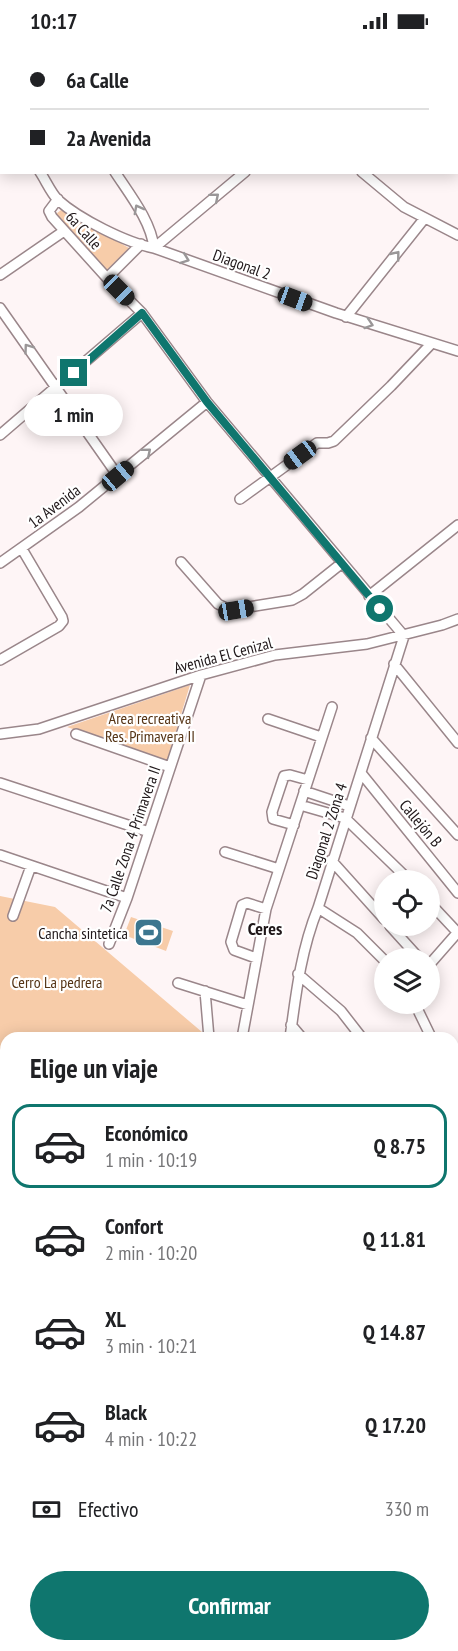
<!DOCTYPE html>
<html lang="es">
<meta charset="utf-8">
<style>
:root{--surface:#fff;--page:#f2f2f2;--text:#202124;--muted:#757577;--line:#e0e0e0;--accent:#0f766e}
body{margin:0;font-family:"PT Sans Narrow",sans-serif;background:var(--page);color:var(--text);height:100vh;display:flex;flex-direction:column;font-size:22px;white-space:nowrap}
*{box-sizing:border-box;margin:0}
p{font-size:20px;color:var(--muted)}
.icon{flex:none;width:33px;height:33px;fill:none;stroke:currentColor;stroke-width:2;stroke-linecap:round;stroke-linejoin:round}
.map{position:relative;flex:1;overflow:hidden}
.panel{position:absolute;left:0px;top:990px;width:459px;height:620px;display:flex;flex-direction:column;background:var(--surface);border-radius:18px 18px 0 0;box-shadow:0 3px 15px #0003}
.panel>*{flex:none}
.top-card{position:absolute;left:0px;top:0px;width:459px;height:132px;box-shadow:0 3px 15px #0003;display:grid;align-content:center;height:132px;padding:0 30px;background:var(--surface)}
.tools{position:absolute;left:374px;top:828px;display:grid;gap:12px}
.tools a{display:grid;place-items:center;width:66px;height:66px;border-radius:50%;background:var(--surface);box-shadow:0 3px 15px #0003;font-size:30px}
.end{position:absolute;width:27px;height:27px;margin:-14px;border:8px solid #0f766e;background:#fff;box-shadow:0 0 0 3px #fff}
.from{border-radius:50%}
.bubble{position:absolute;height:42px;border-radius:21px;background:var(--surface);box-shadow:0 3px 15px #0003;font-size:20px;font-weight:700;line-height:42px;text-align:center}
.car{position:absolute;width:18px;height:36px;margin:-18px -9px;border-radius:8px;box-shadow:0 0 4px 2px #0007;background:linear-gradient(#222 24%,#8ab4d8 0 40%,#222 0 76%,#8ab4d8 0 86%,#222 0)}
.top-card b{display:flex;align-items:center;gap:21px;height:57px;font-size:22px}
.top-card b+b{border-top:2px solid var(--line)}
.top-card i{width:15px;height:15px;background:var(--text)}
ul{padding:0;list-style:none}
li{display:flex;align-items:center;gap:18px;height:84px;margin:0 12px 9px;padding:0 18px;border:3px solid transparent;border-radius:18px}
li div{flex:1}
li b{display:block;font-size:22px}
li em{font-style:normal;font-weight:700}
li.active{border-color:var(--accent)}
li>.icon{width:54px;height:54px;stroke-width:1.5}
h2{padding:0 30px;font-size:27px;line-height:72px}
.pay{display:flex;align-items:center;gap:15px;height:66px;padding:0 30px;font-size:22px}
.pay p{margin-inline-start:auto}
.button{display:flex;gap:12px;margin-top:auto;padding:12px 30px}
.button a{flex:1;height:69px;border-radius:36px;background:var(--accent);color:#fff;font-size:24px;font-weight:700;line-height:69px;text-align:center}
.status{display:flex;justify-content:space-between;align-items:center;height:42px;padding:0 30px;background:var(--surface);direction:ltr}
.status svg{height:16px;fill:currentColor}
.map>svg:first-child{display:block}
.green{fill:#f7cca9}
.lines{fill:none;stroke-linecap:round;stroke-linejoin:round}
.minor-casing{stroke:#9a868a;stroke-width:12}
.minor{stroke:#fff;stroke-width:9}
.oneway{stroke:#9a9798}
.route{stroke:#0f766e;stroke-width:8}
.labels{text-anchor:middle;stroke-width:4.5;stroke-linejoin:round;paint-order:stroke}
.street-label{font-size:16px;fill:#1f1719;stroke:#fff}
.park-label{font-size:16px;fill:#553415;stroke:#fff}
.poi-label{font-size:16px;fill:#1f1719;stroke:#fff;text-anchor:end}
.neighbourhood-label{font-size:18px;font-weight:bold;fill:#1f1719;stroke:#fff}
</style>
<div class="status"><b>10:17</b><svg viewBox="0 0 49 12"><path d="M0 12V9h3v3zM5 12V6h3v6zM10 12V3h3v9zM15 12V0h3v12zM26 1h20v11H26zM47 4h2v5h-2z"/></svg></div>
<div class="map">
<svg width="458" height="1609" viewBox="0 0 458 1609">
<rect width="100%" height="100%" fill="#fef5f6"/>
<path class="green" d="M 61,168 L 129,206 L 107,228 L 56,172 Z
M 190,643 L 167,719 L 67,685 Z
M 0,854 L 55,865 L 209,996 L 6,996 L 6,1583 L 0,1584 Z
M 131,875 L 173,889 L 166,909 L 124,893 Z
M 458,1009 L 458,1182 L 453,1167 L 453,1012 Z"/>
<g class="lines">
<defs>
<path id="minor" d="M 33,0 L 34,2
M 232,0 L 234,2
M 145,2 L 147,0
M 368,2 L 369,0
M 0,68 L 2,71
M 0,105 L 2,104
M 40,130 C 46,139 51,151 58,158 C 79,177 127,201 154,206 L 336,271 L 458,309
M 115,130 C 130,153 151,179 154,206
M 362,130 L 404,165 L 458,193
M 58,157 L 49,169 L 52,175 L 107,236 L 142,271 L 207,360 L 404,594 L 318,866 C 301,908 296,951 290,996
M 154,206 L 245,130
M 0,233 L 64,189
M 107,236 L 141,202
M 0,266 L 118,434
M 346,275 L 424,177
M 0,393 L 142,271
M 240,457 L 317,401 L 328,401 L 334,399 L 391,344 L 431,302
M 181,520 L 218,562 L 230,568 L 292,558 L 303,552 L 342,521
M 0,521 L 79,465 L 207,360
M 369,554 L 458,483
M 0,618 L 59,584 L 63,579 L 62,575 L 22,507
M 394,622 L 458,701
M 268,677 L 321,695
M 0,692 L 39,687 L 201,633 L 275,613 L 367,602 L 442,583 L 458,577
M 76,692 L 170,725
M 371,696 L 458,793
M 361,731 L 458,851
M 0,741 L 149,790
M 304,749 L 349,764
M 300,763 L 345,776 L 409,838
M 294,783 L 273,777 L 272,770 L 284,734 L 290,733 L 308,738
M 225,810 L 279,827
M 0,813 L 127,856
M 331,818 L 384,877
M 429,860 L 458,891
M 318,866 L 357,891 L 384,918
M 13,874 L 31,824
M 390,884 L 419,916
M 109,902 L 127,856 L 201,633
M 256,916 L 234,908 L 231,900 L 242,863 L 247,861 L 266,867
M 429,923 L 458,890
M 298,932 L 341,969 L 362,996
M 178,941 L 248,963
M 205,949 L 209,996
M 415,962 L 431,995
M 291,983 L 302,996
M 242,996 L 266,867 L 332,665
M 453,1214 L 458,1219
M 453,1329 L 458,1326
M 453,1451 L 458,1456"/>
</defs>
<use href="#minor" class="minor-casing"/>
<use href="#minor" class="minor"/>
</g>
<defs><path id="oneway-chevron" d="M-2-3.5L2.5 0L-2 3.5" fill="none" stroke-width="1.6" stroke-linecap="round" stroke-linejoin="round" transform="scale(1.5)"/></defs>
<g class="oneway">
<use href="#oneway-chevron" transform="translate(215 155) rotate(-40)"/>
<use href="#oneway-chevron" transform="translate(138 167) rotate(-118)"/>
<use href="#oneway-chevron" transform="translate(396 213) rotate(-51)"/>
<use href="#oneway-chevron" transform="translate(185 217) rotate(20)"/>
<use href="#oneway-chevron" transform="translate(369 282) rotate(18)"/>
<use href="#oneway-chevron" transform="translate(28 306) rotate(-126)"/>
<use href="#oneway-chevron" transform="translate(147 410) rotate(-40)"/>
</g>
<g class="lines">
<path class="route" d="M 74,331 L 142,271 L 207,360 L 380,567"/>
</g>
<defs>
<symbol id="stadium-square" viewBox="-11 -11 22 22"><rect x="-9" y="-9" width="18" height="18" rx="4" fill="#3c768f" stroke="#fff"/><path d="M0-5a6.5 5 0 1 0 0 10a6.5 5 0 1 0 0-10ZM-3.5-1.8h7v3.6h-7Z" fill="#fff"/></symbol>
</defs>
<g fill-rule="evenodd">
<use href="#stadium-square" x="132" y="874" width="33" height="33"/>
</g>
<g class="labels">
<g class="street-label">
<text transform="translate(84 188) rotate(48)" y="6">6a Calle</text>
<text transform="translate(242 222) rotate(20)" y="6">Diagonal 2</text>
<text transform="translate(54 464) rotate(-37)" y="6">1a Avenida</text>
<text transform="translate(223 613) rotate(-15)" y="6">Avenida El Cenizal</text>
<text transform="translate(421 781) rotate(50)" y="6">Callejón B</text>
<text transform="translate(326 789) rotate(-72)" y="6">Diagonal 2 Zona 4</text>
<text transform="translate(130 797) rotate(-71)" y="6">7a Calle Zona 4 Primavera II</text>
</g>
<g class="park-label">
<text x="150" y="682">Area recreativa<tspan x="150" dy="18">Res. Primavera II</tspan></text>
<text x="57" y="946">Cerro La pedrera</text>
</g>
<g class="poi-label">
<text x="128" y="897">Cancha sintetica</text>
</g>
<g class="neighbourhood-label">
<text x="265" y="893">Ceres</text>
</g>
</g>
</svg>
<div class="tools">
<a><svg class="icon" aria-label="locate" viewBox="0 0 24 24"><circle cx="12" cy="12" r="6"/><path d="M12 2v4M12 18v4M2 12h4M18 12h4"/></svg></a>
<a><svg class="icon" aria-label="layers" viewBox="0 0 24 24"><path d="M12 4l9 5-9 5-9-5zM3 14l9 5 9-5"/></svg></a>
</div>
<i class="end from" style="left:380px;top:567px"></i>
<i class="end" style="left:74px;top:331px"></i>
<div class="bubble" style="left:24px;top:352px;width:99px">1 min</div>
<i class="car" style="left:119px;top:248px;rotate:135deg"></i>
<i class="car" style="left:295px;top:257px;rotate:110deg"></i>
<i class="car" style="left:300px;top:413px;rotate:234deg"></i>
<i class="car" style="left:118px;top:434px;rotate:50deg"></i>
<i class="car" style="left:236px;top:568px;rotate:80deg"></i>
<div class="top-card">
<b><i class="from"></i>6a Calle</b>
<b><i></i>2a Avenida</b>
</div>
<section class="panel">
<h2>Elige un viaje</h2>
<ul>
<li class="active"><svg class="icon" aria-label="car" viewBox="0 0 24 24"><path d="M5 17H2v-5l4-1 3-4h7l3 4 3 1v5h-3M9 17h6M6 11h13"/><circle cx="7" cy="17" r="2"/><circle cx="17" cy="17" r="2"/></svg><div><b>Económico</b><p>1 min · 10:19</p></div><em>Q 8.75</em></li>
<li><svg class="icon" aria-label="car" viewBox="0 0 24 24"><path d="M5 17H2v-5l4-1 3-4h7l3 4 3 1v5h-3M9 17h6M6 11h13"/><circle cx="7" cy="17" r="2"/><circle cx="17" cy="17" r="2"/></svg><div><b>Confort</b><p>2 min · 10:20</p></div><em>Q 11.81</em></li>
<li><svg class="icon" aria-label="car" viewBox="0 0 24 24"><path d="M5 17H2v-5l4-1 3-4h7l3 4 3 1v5h-3M9 17h6M6 11h13"/><circle cx="7" cy="17" r="2"/><circle cx="17" cy="17" r="2"/></svg><div><b>XL</b><p>3 min · 10:21</p></div><em>Q 14.87</em></li>
<li><svg class="icon" aria-label="car" viewBox="0 0 24 24"><path d="M5 17H2v-5l4-1 3-4h7l3 4 3 1v5h-3M9 17h6M6 11h13"/><circle cx="7" cy="17" r="2"/><circle cx="17" cy="17" r="2"/></svg><div><b>Black</b><p>4 min · 10:22</p></div><em>Q 17.20</em></li>
</ul>
<div class="pay"><svg class="icon" aria-label="cash" viewBox="0 0 24 24"><path d="M3 7h18v10H3z"/><circle cx="12" cy="12" r="2"/></svg>Efectivo<p>330 m</p></div>
<div class="button"><a>Confirmar</a></div>
</section>
</div>
